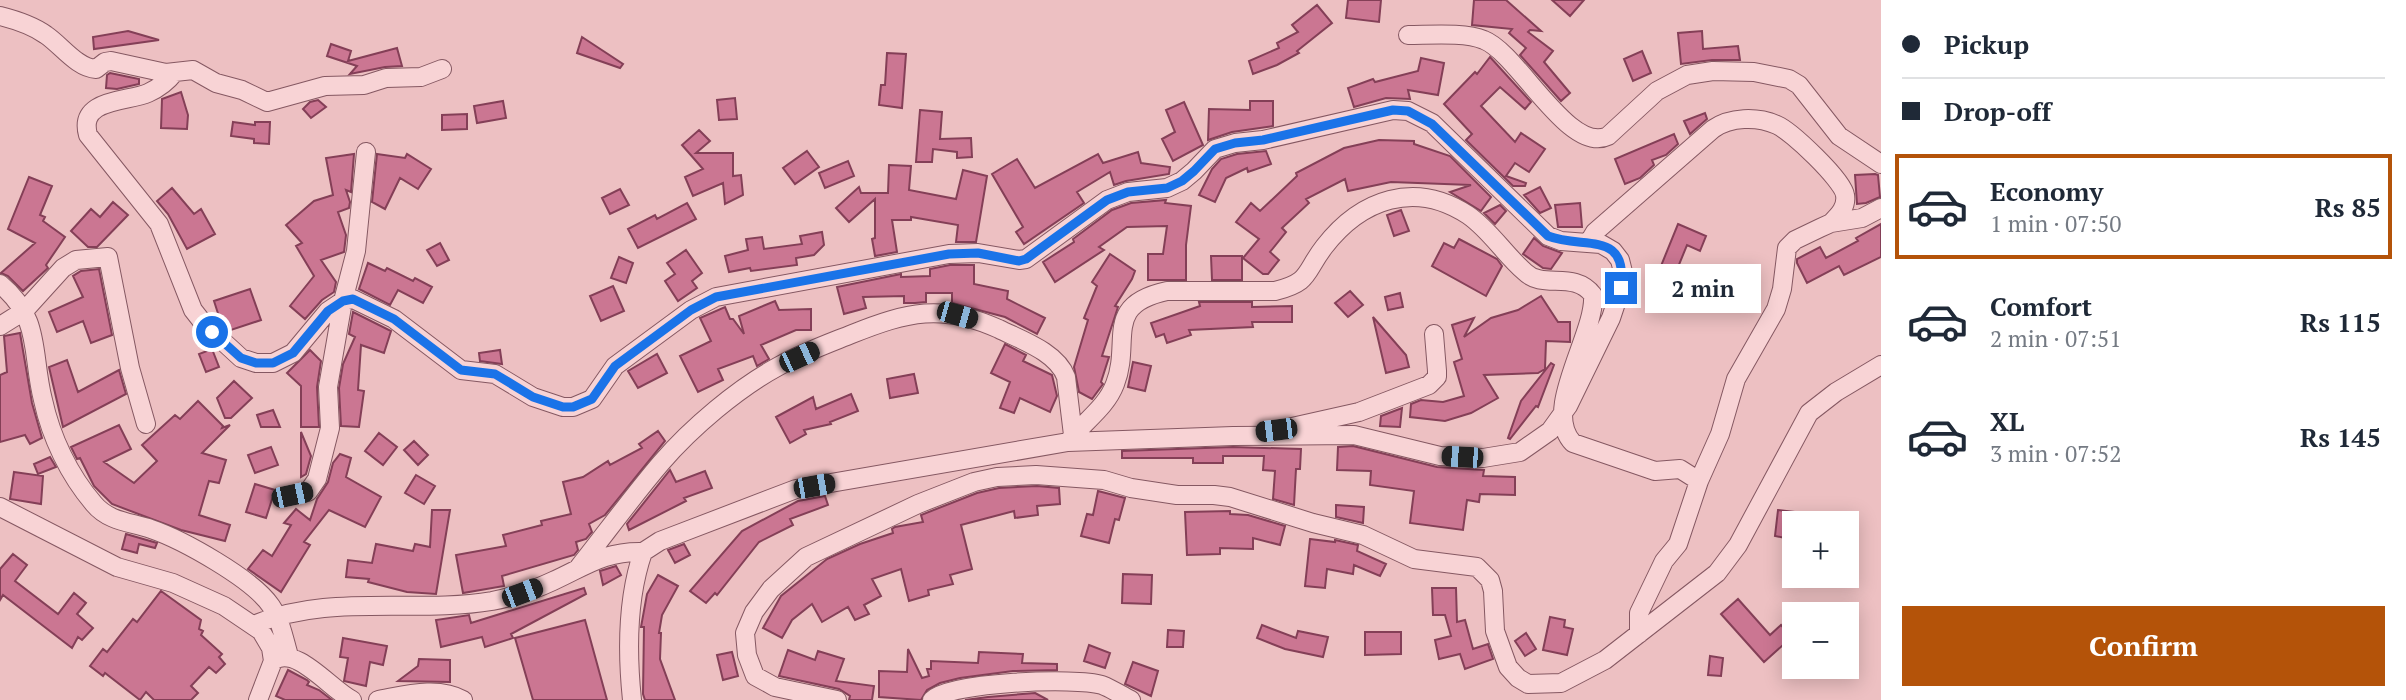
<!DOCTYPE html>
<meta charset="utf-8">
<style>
:root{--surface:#fff;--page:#f6f6f7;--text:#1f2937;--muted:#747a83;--line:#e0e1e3;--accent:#b45309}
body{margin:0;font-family:"PT Serif",serif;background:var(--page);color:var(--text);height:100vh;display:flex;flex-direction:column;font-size:26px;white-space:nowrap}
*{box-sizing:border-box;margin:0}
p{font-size:23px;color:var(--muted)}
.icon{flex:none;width:38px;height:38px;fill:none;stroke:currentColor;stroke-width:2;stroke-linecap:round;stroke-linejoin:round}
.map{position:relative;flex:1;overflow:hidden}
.side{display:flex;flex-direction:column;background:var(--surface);width:525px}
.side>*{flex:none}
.guide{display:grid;align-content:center;height:154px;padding:0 21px;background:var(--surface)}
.buttons{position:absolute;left:1782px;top:511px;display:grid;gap:14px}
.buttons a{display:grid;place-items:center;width:77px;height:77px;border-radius:0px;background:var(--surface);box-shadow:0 4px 18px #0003;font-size:35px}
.end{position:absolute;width:32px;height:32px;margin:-16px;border:9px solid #1a73e8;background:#fff;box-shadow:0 0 0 4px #fff}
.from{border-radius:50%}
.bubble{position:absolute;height:49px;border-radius:0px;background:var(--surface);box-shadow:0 4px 18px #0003;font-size:23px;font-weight:800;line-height:49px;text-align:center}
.car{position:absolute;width:21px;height:42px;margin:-21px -10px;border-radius:9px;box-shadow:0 0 5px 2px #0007;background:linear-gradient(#222 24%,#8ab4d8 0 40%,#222 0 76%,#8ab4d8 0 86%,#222 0)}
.guide b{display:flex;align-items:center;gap:24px;height:66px;font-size:26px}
.guide b+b{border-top:2px solid var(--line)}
.guide i{width:18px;height:18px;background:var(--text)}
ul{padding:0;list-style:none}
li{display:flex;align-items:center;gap:21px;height:105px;margin:0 14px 10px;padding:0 7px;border:4px solid transparent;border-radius:0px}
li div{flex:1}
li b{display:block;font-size:26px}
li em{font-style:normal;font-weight:800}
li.current{border-color:var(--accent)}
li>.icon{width:63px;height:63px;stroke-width:1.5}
.cta{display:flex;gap:14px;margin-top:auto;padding:14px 21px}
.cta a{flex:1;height:80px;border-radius:0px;background:var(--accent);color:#fff;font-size:28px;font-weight:800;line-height:80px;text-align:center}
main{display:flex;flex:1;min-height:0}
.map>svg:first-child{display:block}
.building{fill:#cb7692;stroke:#843f57;stroke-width:2}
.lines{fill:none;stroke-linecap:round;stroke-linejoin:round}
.minor-casing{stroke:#855862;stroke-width:20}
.minor{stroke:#f8d3d5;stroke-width:18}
.route{stroke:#1a73e8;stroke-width:9}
</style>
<main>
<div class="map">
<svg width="1881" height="700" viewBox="0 0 1881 700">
<rect width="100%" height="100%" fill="#edc0c2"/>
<path class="building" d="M 1348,0 L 1381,0 L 1379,22 L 1346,18 Z
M 1474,0 L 1506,0 L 1541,31 L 1530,30 L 1528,32 L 1553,51 L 1544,62 L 1570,93 L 1561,101 L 1553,92 L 1520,55 L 1526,48 L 1509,33 L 1512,29 L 1472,25 Z
M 1552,0 L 1584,0 L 1570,16 Z
M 1317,5 L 1332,23 L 1297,51 L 1299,53 L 1277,65 L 1253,74 L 1249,61 L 1279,48 L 1277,43 L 1298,32 L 1292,25 Z
M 128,31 L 159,40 L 94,49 L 93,37 Z
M 1702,31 L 1703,49 L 1738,46 L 1740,60 L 1712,60 L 1681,64 L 1678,33 Z
M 582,37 L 623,64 L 620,68 L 577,53 Z
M 331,44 L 351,51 L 348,61 L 397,48 L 402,66 L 385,67 L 350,74 L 357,66 L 327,56 Z
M 1642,51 L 1651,73 L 1633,81 L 1624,59 Z
M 887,53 L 906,54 L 902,108 L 879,105 L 881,85 L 885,85 Z
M 1490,57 L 1531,102 L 1525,109 L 1500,87 L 1481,106 L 1515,142 L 1521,133 L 1545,149 L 1529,172 L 1515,163 L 1506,176 L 1526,183 L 1525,186 L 1513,186 L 1468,142 L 1466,140 L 1472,134 L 1444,104 L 1475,72 L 1477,74 Z
M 1421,58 L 1444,63 L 1438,95 L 1408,90 L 1410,99 L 1386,98 L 1354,107 L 1348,88 L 1373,79 L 1375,82 L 1418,71 Z
M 110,73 L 139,79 L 139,84 L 117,89 L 106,88 L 107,75 Z
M 181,92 L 188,115 L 187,129 L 161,128 L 162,99 Z
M 735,98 L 737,119 L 719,120 L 717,100 Z
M 318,100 L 326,107 L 311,118 L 303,109 L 310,102 Z
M 503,101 L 506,118 L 477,123 L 474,106 Z
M 1250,101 L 1273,101 L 1273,126 L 1232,132 L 1208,140 L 1209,109 L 1250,110 Z
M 1184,102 L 1203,145 L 1173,161 L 1162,139 L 1175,132 L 1166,110 Z
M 920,110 L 942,112 L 940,139 L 971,138 L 972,157 L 957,158 L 957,152 L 933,149 L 932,162 L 916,162 Z
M 1705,113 L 1707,119 L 1690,134 L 1684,121 Z
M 467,114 L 467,129 L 442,130 L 442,115 Z
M 233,122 L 255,125 L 255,122 L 270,122 L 269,144 L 254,143 L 254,139 L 231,136 Z
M 699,130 L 710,141 L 696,153 L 733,153 L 733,176 L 741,175 L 743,195 L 725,204 L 723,183 L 693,196 L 685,177 L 703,169 L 682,145 Z
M 1674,134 L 1678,144 L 1666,155 L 1652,160 L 1654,165 L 1640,178 L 1625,184 L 1615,159 Z
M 1379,140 L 1414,141 L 1414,144 L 1450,156 L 1491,197 L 1481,211 L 1450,192 L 1471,185 L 1391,182 L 1348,191 L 1345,179 L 1306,199 L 1309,203 L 1282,228 L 1286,232 L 1270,252 L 1279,260 L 1268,274 L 1263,274 L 1243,258 L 1259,239 L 1236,222 L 1251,203 L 1260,211 L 1297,176 L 1296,173 L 1344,148 Z
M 807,151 L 819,167 L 795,184 L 783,168 Z
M 1266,151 L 1271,164 L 1248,172 L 1247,168 L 1226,178 L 1215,202 L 1199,195 L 1212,169 L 1221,159 L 1237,154 Z
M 1138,152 L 1141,163 L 1170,167 L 1169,174 L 1126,181 L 1114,185 L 1110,172 L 1077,192 L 1084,203 L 1024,244 L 1016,232 L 1023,227 L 992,174 L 1017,159 L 1035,188 L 1098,154 L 1103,163 Z
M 354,154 L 351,192 L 346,190 L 350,202 L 349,208 L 338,212 L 346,235 L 344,252 L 321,260 L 336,282 L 334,292 L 322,300 L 305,319 L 290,306 L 314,276 L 296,246 L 302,243 L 286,225 L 314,201 L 333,195 L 326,158 Z
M 377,154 L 405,158 L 407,154 L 431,169 L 418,189 L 400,178 L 385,209 L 372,202 Z
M 848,161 L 854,176 L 825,188 L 819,173 Z
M 889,165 L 911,166 L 909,190 L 956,199 L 963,170 L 987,176 L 976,242 L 956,242 L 958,225 L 911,217 L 911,220 L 892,220 L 897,252 L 875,256 L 872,239 L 875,238 L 875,199 L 849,222 L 836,208 L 859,187 L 861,193 L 888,193 Z
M 1875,174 L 1878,175 L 1880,197 L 1866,203 L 1857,204 L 1855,175 Z
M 29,177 L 52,186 L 40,215 L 45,217 L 43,221 L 65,237 L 46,265 L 48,268 L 23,291 L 8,276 L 1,273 L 35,243 L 8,229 Z
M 1540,187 L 1551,208 L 1540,213 L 1524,195 Z
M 172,188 L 194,214 L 201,209 L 215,234 L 187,249 L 168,214 L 157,201 Z
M 620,189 L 629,205 L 610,214 L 602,198 Z
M 1166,200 L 1165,203 L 1191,206 L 1186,245 L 1186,280 L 1148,280 L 1148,254 L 1163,254 L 1167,226 L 1127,227 L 1099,247 L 1104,250 L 1055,282 L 1043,262 L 1074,242 L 1073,239 L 1112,210 L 1131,203 Z
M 113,202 L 128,215 L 97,247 L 88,247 L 71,231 L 91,209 L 100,217 Z
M 687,203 L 696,219 L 638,248 L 628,229 L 655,215 L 657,219 Z
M 1580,203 L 1582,227 L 1558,227 L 1555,205 Z
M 1500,205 L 1506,211 L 1495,224 L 1484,213 Z
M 1401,210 L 1409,231 L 1394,236 L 1387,215 Z
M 1678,224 L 1706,236 L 1700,251 L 1687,245 L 1663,304 L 1648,298 Z
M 1881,224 L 1881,257 L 1844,275 L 1839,266 L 1807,283 L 1797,263 L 1797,259 L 1820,247 L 1826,258 L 1858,241 L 1856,238 Z
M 822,232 L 824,245 L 814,255 L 796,258 L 797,265 L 751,271 L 750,268 L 729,272 L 725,256 L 748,250 L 746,239 L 762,237 L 764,249 L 802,244 L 800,236 Z
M 1534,238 L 1543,246 L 1562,253 L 1551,269 L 1543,268 L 1523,254 Z
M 1459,239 L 1497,259 L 1502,266 L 1486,296 L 1432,266 L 1444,243 L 1454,248 Z
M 440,243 L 449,260 L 437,266 L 427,250 Z
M 686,250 L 702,273 L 692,281 L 697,288 L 678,301 L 665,281 L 675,274 L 667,263 Z
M 1110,254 L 1135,271 L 1132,279 L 1115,306 L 1118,307 L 1102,356 L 1109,357 L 1101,382 L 1103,384 L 1092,399 L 1079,392 L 1074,367 L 1088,320 L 1084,318 L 1097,286 L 1092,282 Z
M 1211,256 L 1242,256 L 1242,280 L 1212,280 Z
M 619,257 L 633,263 L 626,283 L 611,278 Z
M 368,263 L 385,271 L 387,268 L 413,281 L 415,278 L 432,287 L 423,303 L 398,290 L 390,305 L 359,289 Z
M 950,265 L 974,265 L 974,284 L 1008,291 L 1007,299 L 1045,318 L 1037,334 L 1005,317 L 952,303 L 952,293 L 926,293 L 926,302 L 915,303 L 904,303 L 904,296 L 863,297 L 866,308 L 844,314 L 837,287 L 901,274 L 901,277 L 930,276 L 930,269 Z
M 99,269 L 112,335 L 91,343 L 83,321 L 57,332 L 49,312 L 83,297 L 73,276 L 81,271 Z
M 613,286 L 624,311 L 601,321 L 590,296 Z
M 250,289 L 261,320 L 228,331 L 222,326 L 214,301 Z
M 1350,291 L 1363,305 L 1348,317 L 1335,303 Z
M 1400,293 L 1403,307 L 1388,310 L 1385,297 Z
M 1541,296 L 1558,322 L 1570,322 L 1570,342 L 1546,341 L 1545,369 L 1538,373 L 1484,375 L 1498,398 L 1471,413 L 1445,421 L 1410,417 L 1411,404 L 1421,400 L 1443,402 L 1464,396 L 1454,362 L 1462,359 L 1452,325 L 1474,318 L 1464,337 L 1491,318 L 1518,310 Z
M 775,301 L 779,310 L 811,309 L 811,330 L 796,330 L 761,345 L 769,359 L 757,366 L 753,356 L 718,369 L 723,380 L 698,392 L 680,356 L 711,341 L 700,318 L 725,307 L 730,319 L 733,319 L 744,334 L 739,316 Z
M 1199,302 L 1252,302 L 1252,307 L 1292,306 L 1292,322 L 1252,322 L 1253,327 L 1189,330 L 1191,335 L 1167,343 L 1164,334 L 1156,337 L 1151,323 L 1200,306 Z
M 353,312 L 391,331 L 384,353 L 361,345 L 358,390 L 364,391 L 359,427 L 341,426 L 339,388 L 343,364 L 355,337 L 349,334 Z
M 1373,317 L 1406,355 L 1409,367 L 1386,373 Z
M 20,333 L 32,403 L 42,438 L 30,444 L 25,435 L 0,442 L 0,375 L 7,372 L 4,336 Z
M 1005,344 L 1026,355 L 1023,361 L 1052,375 L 1057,396 L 1050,412 L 1020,398 L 1014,413 L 1000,408 L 1010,382 L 991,373 Z
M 212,349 L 219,367 L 206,372 L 199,354 Z
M 310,350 L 321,361 L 317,387 L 319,427 L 301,427 L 301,386 L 287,373 Z
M 500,350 L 502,364 L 480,361 L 479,353 Z
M 657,354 L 667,373 L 638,388 L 628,371 Z
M 67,360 L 78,392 L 119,370 L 126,394 L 63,427 L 49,367 Z
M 1133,362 L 1151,366 L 1145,391 L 1128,387 Z
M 1551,363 L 1554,365 L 1538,407 L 1536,406 L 1510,439 L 1508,438 L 1521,401 Z
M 914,374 L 918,393 L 890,398 L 887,379 Z
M 234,381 L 252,398 L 231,418 L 225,418 L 217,398 Z
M 851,394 L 858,411 L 830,422 L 831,424 L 804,430 L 806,434 L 790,443 L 776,417 L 813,397 L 816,409 Z
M 198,401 L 223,426 L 222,428 L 230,425 L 202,453 L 226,460 L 219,483 L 209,481 L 199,515 L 230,525 L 225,541 L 181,530 L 112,504 L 94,486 L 80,458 L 77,459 L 71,447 L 119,425 L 131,449 L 104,462 L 134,483 L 157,461 L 142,445 L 175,415 L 180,419 Z
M 1402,408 L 1400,427 L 1380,426 L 1381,416 Z
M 273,410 L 280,427 L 261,427 L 257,415 Z
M 658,431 L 665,441 L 605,515 L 589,524 L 592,532 L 586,539 L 576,542 L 578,550 L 574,555 L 502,576 L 504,586 L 463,593 L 456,555 L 506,546 L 503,535 L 542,525 L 541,521 L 571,514 L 563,482 L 583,477 L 608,461 L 610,465 L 642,448 L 639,444 Z
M 301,432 L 311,456 L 306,474 L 301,477 Z
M 379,433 L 397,447 L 383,465 L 365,451 Z
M 414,441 L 428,455 L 418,465 L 404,450 Z
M 1353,446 L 1437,467 L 1484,470 L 1483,476 L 1515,477 L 1515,495 L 1480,494 L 1479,502 L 1467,500 L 1463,530 L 1410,523 L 1414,491 L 1370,485 L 1371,471 L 1337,470 L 1338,447 Z
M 271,447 L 278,465 L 255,473 L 248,455 Z
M 1233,447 L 1301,449 L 1300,469 L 1296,469 L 1294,505 L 1273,499 L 1275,471 L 1263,470 L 1264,456 L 1223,456 L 1223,463 L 1193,463 L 1193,458 L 1122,458 L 1122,451 Z
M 340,454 L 351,458 L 346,477 L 381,497 L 365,527 L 329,510 L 304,542 L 310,545 L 281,592 L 248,569 L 263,550 L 272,556 L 291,525 L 284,523 L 296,509 L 310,520 L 317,499 L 328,482 L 333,463 Z
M 50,457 L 56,467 L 38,474 L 34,464 Z
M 670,470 L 676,482 L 705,471 L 712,488 L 684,498 L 686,501 L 629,530 L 627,524 Z
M 14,472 L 43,476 L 41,504 L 10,499 Z
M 416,475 L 435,486 L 424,504 L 405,493 Z
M 255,484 L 275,490 L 266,518 L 246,512 Z
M 1037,486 L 1059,488 L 1060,504 L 1037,506 L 1038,515 L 1015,518 L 1014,511 L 961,525 L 972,569 L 950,575 L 953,584 L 928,590 L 929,595 L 909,601 L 901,569 L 872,579 L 881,596 L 864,605 L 869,614 L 855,620 L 848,607 L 822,622 L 812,604 L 792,620 L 782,638 L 763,628 L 781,596 L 827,559 L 860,544 L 893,533 L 892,529 L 895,527 L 923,522 L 921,515 L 977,493 L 999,488 Z
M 1098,491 L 1125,498 L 1119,520 L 1115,519 L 1109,543 L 1081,536 L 1087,514 L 1093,515 Z
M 825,496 L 828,505 L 790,519 L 793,525 L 759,542 L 717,595 L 715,593 L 706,603 L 690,591 L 742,531 L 798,501 Z
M 1336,505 L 1364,507 L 1363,523 L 1336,517 Z
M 432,510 L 450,510 L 436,594 L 407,592 L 368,582 L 369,579 L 346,577 L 348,560 L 372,563 L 376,544 L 413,551 L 415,544 L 430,547 Z
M 1778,510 L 1794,512 L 1794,528 L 1792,527 L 1790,539 L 1775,536 Z
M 1230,511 L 1230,514 L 1248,515 L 1285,526 L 1280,545 L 1253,538 L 1253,549 L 1220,548 L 1220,554 L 1187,555 L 1185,512 Z
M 126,534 L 157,543 L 155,548 L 139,544 L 137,553 L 122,549 Z
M 1310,539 L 1335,542 L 1335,540 L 1358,545 L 1357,551 L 1386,564 L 1380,576 L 1354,565 L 1353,574 L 1327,569 L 1325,588 L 1305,586 Z
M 684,544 L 690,555 L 675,563 L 668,550 Z
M 13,554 L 27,565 L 15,581 L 58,614 L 74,593 L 86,603 L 77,614 L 93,628 L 82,640 L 78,637 L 72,648 L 3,595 L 0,600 L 0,569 Z
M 616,566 L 621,575 L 603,585 L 600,571 Z
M 1123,574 L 1152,575 L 1151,604 L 1122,603 Z
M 658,575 L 678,586 L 662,615 L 659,633 L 661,633 L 660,659 L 675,700 L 645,700 L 643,694 L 644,627 L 641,627 L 647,594 Z
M 584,588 L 586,594 L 511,634 L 513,638 L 485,647 L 482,637 L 441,647 L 436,620 L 469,615 L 471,623 Z
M 1432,588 L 1456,588 L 1457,622 L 1465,620 L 1473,649 L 1488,644 L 1493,659 L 1465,669 L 1460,654 L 1439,659 L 1435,640 L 1451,636 L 1445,615 L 1433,615 Z
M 161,591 L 201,620 L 199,629 L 203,631 L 201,635 L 222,654 L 219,657 L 225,664 L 216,673 L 209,667 L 191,686 L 198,693 L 191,700 L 154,700 L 146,692 L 140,700 L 105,673 L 103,676 L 90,666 L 103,649 L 107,652 L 133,619 L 137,622 Z
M 1738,599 L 1770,635 L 1781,625 L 1792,637 L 1764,662 L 1721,614 Z
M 1550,617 L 1565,620 L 1564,627 L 1573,629 L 1567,655 L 1543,650 Z
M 585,620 L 607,700 L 533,700 L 515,638 Z
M 1262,625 L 1296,638 L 1298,631 L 1328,637 L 1323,657 L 1285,649 L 1257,638 Z
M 1168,630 L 1184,631 L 1183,647 L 1167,647 Z
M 1365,632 L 1401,632 L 1401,654 L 1365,655 Z
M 1526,633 L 1536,649 L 1525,656 L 1515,641 Z
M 343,638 L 387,646 L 383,665 L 370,662 L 366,686 L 344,681 L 348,658 L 340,657 Z
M 1089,645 L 1110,653 L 1105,668 L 1084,661 Z
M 908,649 L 922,678 L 929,676 L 927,669 L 931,669 L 931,661 L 978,663 L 979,652 L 1023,654 L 1022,663 L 1057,664 L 1057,670 L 1013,671 L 960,678 L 940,683 L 927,690 L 921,700 L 879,697 L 879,671 L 907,672 Z
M 788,650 L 815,660 L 818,651 L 844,659 L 836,681 L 874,686 L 872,700 L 849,700 L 850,696 L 839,689 L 779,676 Z
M 732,652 L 738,676 L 723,680 L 717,655 Z
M 1710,656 L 1723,658 L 1721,676 L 1708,675 Z
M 419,659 L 450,660 L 450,682 L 398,681 L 418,666 Z
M 1133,662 L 1158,671 L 1151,696 L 1125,684 Z
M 288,670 L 307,680 L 309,682 L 307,685 L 319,690 L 332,700 L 285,700 L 276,696 Z
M 1035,693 L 1048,700 L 965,700 L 988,697 Z"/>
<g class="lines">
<defs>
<path id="minor" d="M 0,16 C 16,20 32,25 46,35 C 61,45 77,68 96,69 L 105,62 L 111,61 L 166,73 L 193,70 L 216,83 L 242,90 L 267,102 L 325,86 L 364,85 L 386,78 L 421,77 L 442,69
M 1408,35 C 1430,35 1465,32 1484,40 C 1518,53 1569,155 1608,136 L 1657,91 L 1687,75 L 1713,71 L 1754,72 L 1789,79 L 1799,85 L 1839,136 L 1881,164
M 174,73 C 167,82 159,88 148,93 C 128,102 78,98 88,135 L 159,224 L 193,310 L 204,324 L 241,358 L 256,363 L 273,363 L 293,353 L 328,311 L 343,301 L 353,299 L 394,319 L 461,370 L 495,374 L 533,397 L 563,407 L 573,407 L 592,399 L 615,366 L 691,310 L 716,297 L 949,254 L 978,253 L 1019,260 L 1026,259 L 1107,200 L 1128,192 L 1167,188 L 1182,181 L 1194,171 L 1215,149 L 1235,143 L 1263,140 L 1393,110 L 1408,111 L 1432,123 L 1548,236 L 1561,241 L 1601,244 L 1613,251 L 1620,260 L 1623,272 L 1621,288 L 1611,318 L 1568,406 L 1550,431 L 1520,452 L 1483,458 L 1440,456 L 1354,435 L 1233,436 L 1068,442 L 796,489 L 660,541 L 643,552 C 627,598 627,652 632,700
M 1589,242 L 1595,232 L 1713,129 C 1730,117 1757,116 1777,125 C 1791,131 1843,180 1845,195 C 1847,207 1839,215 1831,223
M 0,284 C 42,319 31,353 43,400 C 51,437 69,475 94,504 C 109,522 131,522 151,529 C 183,540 253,579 271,606 C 281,621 284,639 289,656
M 0,326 L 24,311 L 63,268 L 76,260 L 108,257 L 130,368 L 146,424
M 1292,427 L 1359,412 L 1429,385 L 1437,377 L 1437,371 L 1434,334
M 1068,442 C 1083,422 1106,408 1115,384 C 1132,341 1102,305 1167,291 L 1275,291 C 1311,282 1304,273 1324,247 C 1361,199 1415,180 1468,215 C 1490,230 1505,255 1525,272 C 1543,290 1574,270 1593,295 C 1596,334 1541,410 1573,443 L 1655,471 L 1680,469 L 1699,481
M 292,495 L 308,492 L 317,479 L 330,428 L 328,387 L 343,301 L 356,251 L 366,152
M 0,507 L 117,567 L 173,583 L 224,606 L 261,631 L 271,648 L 273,661
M 579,567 C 606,533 632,497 661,463 C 691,428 738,388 779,366 C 802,353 827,344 852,334 C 907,312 942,303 999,329 C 1021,340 1057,352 1066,377 L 1073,435
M 254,625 C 326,593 415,614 492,601 C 512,597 534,590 553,581 C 586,566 604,551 643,552
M 1639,634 L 1639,613 L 1664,561 L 1678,544 L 1699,481 L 1720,434 L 1736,379 L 1776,309 L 1782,289 L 1787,248 L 1795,240 L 1820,228 L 1831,223 L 1862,218 L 1881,208
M 258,700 L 273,661 C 296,644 331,690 352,700
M 378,700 C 406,695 438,686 463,700
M 837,700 L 775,687 L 755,676 L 747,655 L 745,633 L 754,612 L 771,589 L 806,557 L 918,504 L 974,482 L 997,477 L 1036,475 L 1104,480 L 1131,488 L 1177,495 L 1214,495 L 1230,497 L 1313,523 L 1363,535 L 1414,559 L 1477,567 L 1490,580 L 1493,591 L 1495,631 L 1508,667 L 1518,678 L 1528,684 L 1561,683 L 1605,660 L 1717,573 L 1738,545 L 1809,413 L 1836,392 L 1881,365
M 932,700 C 950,682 1076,677 1102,685 C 1112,689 1121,695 1131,700"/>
</defs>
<use href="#minor" class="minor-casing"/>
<use href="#minor" class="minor"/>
</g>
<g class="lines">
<path class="route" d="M 212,332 L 241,358 L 256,363 L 273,363 L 293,353 L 328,311 L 343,301 L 353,299 L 394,319 L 461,370 L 495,374 L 533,397 L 563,407 L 573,407 L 592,399 L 615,366 L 691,310 L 716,297 L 949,254 L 978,253 L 1019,261 L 1026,259 L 1107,200 L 1128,192 L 1167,188 L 1182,181 L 1194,171 L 1215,149 L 1235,143 L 1263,140 L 1393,110 L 1408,111 L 1432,124 L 1548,236 C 1584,250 1628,229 1621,288"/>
</g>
</svg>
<div class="buttons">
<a>+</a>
<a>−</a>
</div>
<i class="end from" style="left:212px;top:332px"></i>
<i class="end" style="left:1621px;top:288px"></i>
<div class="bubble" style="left:1645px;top:264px;width:116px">2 min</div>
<i class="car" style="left:957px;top:315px;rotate:106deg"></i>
<i class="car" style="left:799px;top:357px;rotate:65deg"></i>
<i class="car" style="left:1276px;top:430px;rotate:263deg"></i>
<i class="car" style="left:1462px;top:457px;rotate:273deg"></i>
<i class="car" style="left:814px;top:486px;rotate:80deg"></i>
<i class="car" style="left:292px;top:495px;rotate:78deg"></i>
<i class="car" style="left:522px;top:593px;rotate:69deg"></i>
</div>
<section class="side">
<div class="guide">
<b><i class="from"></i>Pickup</b>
<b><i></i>Drop-off</b>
</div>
<ul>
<li class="current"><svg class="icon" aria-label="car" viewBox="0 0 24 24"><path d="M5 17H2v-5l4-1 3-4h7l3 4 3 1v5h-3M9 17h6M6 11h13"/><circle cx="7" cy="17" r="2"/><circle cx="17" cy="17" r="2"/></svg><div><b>Economy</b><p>1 min · 07:50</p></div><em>Rs 85</em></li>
<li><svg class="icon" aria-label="car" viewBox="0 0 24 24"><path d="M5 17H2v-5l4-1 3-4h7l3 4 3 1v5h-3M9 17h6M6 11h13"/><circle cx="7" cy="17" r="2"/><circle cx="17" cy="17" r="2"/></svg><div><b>Comfort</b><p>2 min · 07:51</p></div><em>Rs 115</em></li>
<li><svg class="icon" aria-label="car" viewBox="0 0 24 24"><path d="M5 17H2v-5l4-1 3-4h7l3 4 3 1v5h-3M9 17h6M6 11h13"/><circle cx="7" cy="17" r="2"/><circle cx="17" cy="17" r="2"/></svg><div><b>XL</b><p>3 min · 07:52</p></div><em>Rs 145</em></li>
</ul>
<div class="cta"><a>Confirm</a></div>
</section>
</main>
